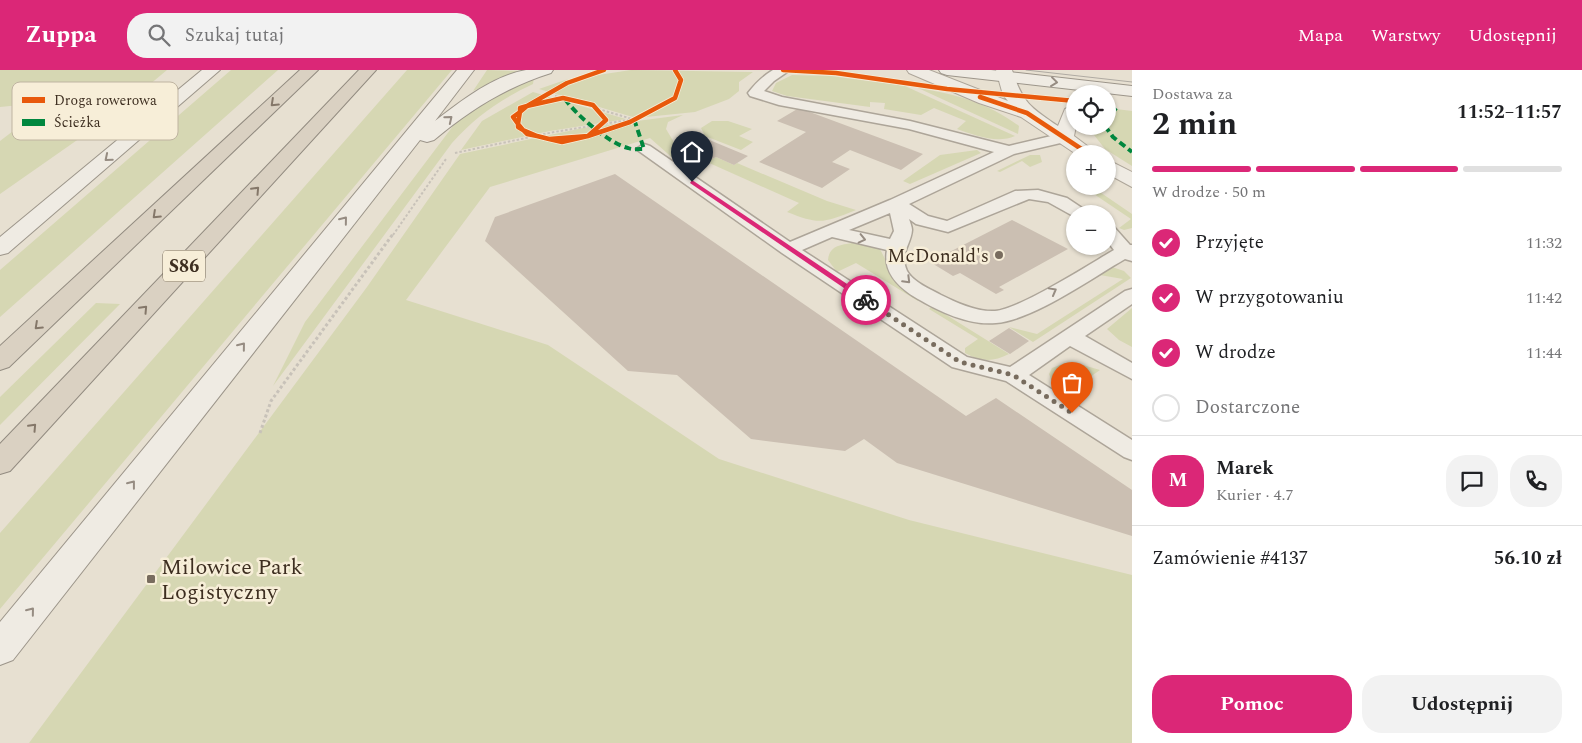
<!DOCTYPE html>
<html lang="pl">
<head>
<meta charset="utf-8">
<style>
	body { margin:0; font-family:Spectral,serif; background:#f2f2f2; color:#202124; height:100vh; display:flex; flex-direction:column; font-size:19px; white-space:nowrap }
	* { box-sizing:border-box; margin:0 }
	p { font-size:16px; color:#757577 }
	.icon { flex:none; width:28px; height:28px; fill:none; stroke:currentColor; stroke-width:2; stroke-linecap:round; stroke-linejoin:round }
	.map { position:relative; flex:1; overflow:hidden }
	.drawer { display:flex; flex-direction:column; background:#fff; width:450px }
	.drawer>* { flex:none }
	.buttons { position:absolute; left:1066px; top:15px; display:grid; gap:10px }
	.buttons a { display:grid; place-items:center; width:50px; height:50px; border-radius:50%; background:#fff; box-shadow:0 1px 4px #0004; font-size:25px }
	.pin { position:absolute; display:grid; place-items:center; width:42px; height:42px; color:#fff; margin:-51px -21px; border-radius:50% 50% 50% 0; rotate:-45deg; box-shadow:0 0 5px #0007 }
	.pin .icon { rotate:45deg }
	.courier { position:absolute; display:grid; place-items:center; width:50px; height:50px; margin:-25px; border:4px solid #db2777; border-radius:50%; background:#fff; color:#222; box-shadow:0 1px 6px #0007 }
	.head em { font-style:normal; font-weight:700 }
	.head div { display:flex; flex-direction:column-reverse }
	.head { display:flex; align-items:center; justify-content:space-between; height:85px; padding:0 20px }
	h1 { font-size:32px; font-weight:700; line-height:38px }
	.bar { display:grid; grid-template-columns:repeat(4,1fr); gap:8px 5px; align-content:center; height:60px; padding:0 20px }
	.bar i { height:6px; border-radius:4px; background:#e0e0e0 }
	.bar .on { background:#db2777 }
	.bar p { grid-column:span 4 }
	.line { display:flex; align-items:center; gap:12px; padding:0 20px; border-top:1px solid #e0e0e0 }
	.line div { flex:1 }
	.round { display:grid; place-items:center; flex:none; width:52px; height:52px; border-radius:20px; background:#f2f2f2 }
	ol { padding:0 20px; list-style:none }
	li { display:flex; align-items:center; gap:15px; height:55px }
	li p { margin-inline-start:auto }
	li .icon { padding:5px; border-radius:50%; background:#db2777; color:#fff; stroke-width:4 }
	li:last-child { color:#757577 }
	li i { width:28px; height:28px; border:2px solid #e0e0e0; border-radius:50% }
	.action { display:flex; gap:10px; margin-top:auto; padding:10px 20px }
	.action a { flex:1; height:58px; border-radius:20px; background:#db2777; color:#fff; font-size:20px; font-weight:700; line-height:58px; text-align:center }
	.action a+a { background:#f2f2f2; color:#202124 }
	header { display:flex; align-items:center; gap:30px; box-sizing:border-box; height:70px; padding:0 25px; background:#db2777; color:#fff }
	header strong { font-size:24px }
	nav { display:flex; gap:28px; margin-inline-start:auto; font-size:18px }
	.search { width:350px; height:45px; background:#f2f2f2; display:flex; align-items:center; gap:12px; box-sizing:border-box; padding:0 18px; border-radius:20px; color:#757577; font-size:19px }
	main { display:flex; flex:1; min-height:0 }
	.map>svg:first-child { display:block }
	.green { fill:#d6d7b3 }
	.building { fill:#cbbfb2 }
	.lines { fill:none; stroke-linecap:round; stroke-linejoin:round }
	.lane-casing { stroke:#ada599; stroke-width:3 }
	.street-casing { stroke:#ada599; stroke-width:2 }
	.secondary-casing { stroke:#9c958a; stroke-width:2 }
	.highway-casing { stroke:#928b80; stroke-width:2 }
	.path-far1 { stroke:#c8c2b9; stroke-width:2; stroke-dasharray:2.5 2; stroke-linecap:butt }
	.path { stroke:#c8c2b9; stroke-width:3; stroke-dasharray:3 2.5; stroke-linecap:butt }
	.lane { fill:#efebe3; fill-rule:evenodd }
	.street { fill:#efebe3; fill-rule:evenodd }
	.secondary { fill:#efebe3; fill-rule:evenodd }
	.highway { fill:#dad1c2; fill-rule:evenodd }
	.tram { stroke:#afaaa2; stroke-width:1 }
	.quiet { stroke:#00873e; stroke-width:4; stroke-dasharray:7 4; stroke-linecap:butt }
	.cycleway-casing { stroke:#f7eed8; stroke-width:6 }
	.cycleway { stroke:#e8590c; stroke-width:4.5 }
	.oneway { stroke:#968c82 }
	.oneway2 { stroke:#847769 }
	.route { fill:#db2777 }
	.done { stroke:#786c5e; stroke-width:5; stroke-dasharray:0 9 }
	.poi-dot { fill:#786c5e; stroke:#f7eed8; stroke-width:2 }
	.labels { text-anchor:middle; stroke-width:5; stroke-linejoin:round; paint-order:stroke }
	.shield { fill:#f7eed8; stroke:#756857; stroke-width:1 }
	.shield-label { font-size:18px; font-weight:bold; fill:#3d2e20 }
	.poi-label { font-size:19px; fill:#3d2e20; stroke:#f7eed8; text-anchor:end }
	.near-poi-label { font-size:22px; fill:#3d2e20; stroke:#f7eed8; text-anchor:start }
	.key { fill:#f7eed8; stroke:#bfb4a1; stroke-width:1 }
	.key-label { font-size:14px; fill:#3d2e20 }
</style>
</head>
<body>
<header>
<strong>Zuppa</strong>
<div class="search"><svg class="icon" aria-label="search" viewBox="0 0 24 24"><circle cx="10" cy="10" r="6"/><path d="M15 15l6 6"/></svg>Szukaj tutaj</div>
<nav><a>Mapa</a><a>Warstwy</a><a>Udostępnij</a></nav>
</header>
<main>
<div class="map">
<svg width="1132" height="673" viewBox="0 0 1132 673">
	<rect width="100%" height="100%" fill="#e7e0d1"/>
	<path class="green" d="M0,0h167l-54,45 -113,79v-53l51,-39 -51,5z
		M231,0h47l-278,247v-47z
		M407,0h45l-452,539v-76z
		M487,0l33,1 -47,20z
		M631,0l122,2 -14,10v9l-10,8 -34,13 -59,6 -97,-29 26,-9z
		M792,5l39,1 74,10 110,50c-18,8 -41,-1 -58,-7l9,-8 -32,-13 -13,7 -37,-6 1,-6 -15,-1v5l-83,-11 -15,-5 4,-8z
		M534,7l-1,7c-32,15 -57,32 -81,59l-179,243 32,-64 148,-196c24,-22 51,-35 81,-49z
		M918,18c38,6 70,15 101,38l-1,8z
		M533,22l93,27 -76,12 -89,19 21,-29z
		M1108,38l24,3v55l-27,-17 -18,-23h21z
		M683,45l-15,7 -2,7 12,20 11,5 -13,7 -26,-23 -160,49 -84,113 142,45 171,114 190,61 223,55v168h-1103l338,-456 93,-133 123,-26z
		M712,51h16l24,8 -13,7 14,6 -12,8 -36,-14 -4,-8z
		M977,80l4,3 -71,31 -7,-3 37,-26z
		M1030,85h10l2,7 -12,5 -8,-6 -22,11 -3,-1z
		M716,87l18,8 3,-2 90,38 29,9c-33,13 -36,15 -69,2l12,-9 -92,-41z
		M1082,116h9l41,28v14l-8,2 -5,-2 12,-9z
		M852,173l28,6 13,26 28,24 -3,2 -62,-38 -19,9 -9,-12c1,-14 12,-15 24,-17z
		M1109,196l15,5 7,7 -98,64 -24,-15 28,7 86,-55 -29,-5z
		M96,233l24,1 -120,121v-28z
		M932,236l77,48c-16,8 -28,8 -44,-1v-5l13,-9 -49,-30z
		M1132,238v39l-13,-7 -12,-11z
		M1065,293h11l24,7 -36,25 -10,-8 -5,-13 3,-6z"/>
	<path class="building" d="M799,38l124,46 -22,16 -51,-20 -18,12 18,7 -28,19 -63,-26 47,-30 -29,-11z
		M707,69l41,17 -14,9 -18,-8 -8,4 -22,-9z
		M615,104l351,242 30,-18 136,92v46l-235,-73 -33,-24 -19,12 -94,-12 -74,-64 -49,-4 -143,-130 10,-24z
		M1012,150l56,29 -69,38 5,3 -8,4 -36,-21 -7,3 -23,-14z
		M1009,258l20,13 -19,13 -21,-13z"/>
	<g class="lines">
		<g class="lane-casing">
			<path id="lane" d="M773,0h17l-16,11 -10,10 18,6 128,24 99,25 55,-13 5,2 3,3 -3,3 -55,13 -105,50 19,12 19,5 68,-30 23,-1 29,8 24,16h-16v3l-27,-15 -19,-3 -81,33 -32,-8 -7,-5c1,3 3,8 3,11 -1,15 -13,23 -5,41 6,11 23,18 34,24 16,8 36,17 54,16 25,-2 95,-47 119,-61l-6,-8v-16l6,1 16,18h2v16l-7,-2c-33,19 -92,61 -129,64 -28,3 -60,-13 -83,-27 -17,-11 -30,-25 -26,-46l-55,-13 -30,13 165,107 43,10 115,-76 7,-2v15l-47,32 47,27v16l-62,-33 -41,29 103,65v20l-8,-3 -118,-76 -54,-14 -170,-114 -146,-104 8,-5 6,2 140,96 100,-42 104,-48 -85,-23 -130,-24 -29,-9 -2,-3c7,-9 15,-17 25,-23zM890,143l4,18 -4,8 -41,-9z"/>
		</g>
		<g class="street-casing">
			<path id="street" d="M907,0h22l79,31 -5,-6 -7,-25h16c11,33 18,37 46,56l7,-17 10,-5 1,22 -2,10 24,18h-22l-55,-37 -42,-14 -70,-30z
				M1108,90l24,12v15l-24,-13z"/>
		</g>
		<g class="secondary-casing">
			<path id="secondary" d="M202,0h18l-212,183 -8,2v-18z
				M457,0h17l-39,51c26,-20 58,-45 91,-51 9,0 19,0 27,0l-2,3c-45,14 -81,37 -117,67l-7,2 -7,-2 -407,520 -13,5v-43z
				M939,0h52l141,16v10l-185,-21 -6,-2z"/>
		</g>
		<g class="highway-casing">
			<path id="highway" d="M300,0h18l-309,297 -9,3v-24z
				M359,0h17l-366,401 -10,3v-30z"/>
		</g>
		<path class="path-far1" d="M555,26l77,23
			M455,83l99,-21 80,-13
			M393,165l53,-76"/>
		<path class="path" d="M260,363l11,-32 122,-167"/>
		<use href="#lane" class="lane"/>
		<use href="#street" class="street"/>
		<use href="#secondary" class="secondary"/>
		<use href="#highway" class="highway"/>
		<path class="tram" d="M1026,0l106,12"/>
		<path class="quiet" d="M565,29c10,15 45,45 63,49 5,2 11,1 16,1l-10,-30
			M1108,49l8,-11
			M1105,56l8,11 19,15"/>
		<g class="cycleway-casing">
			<path id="cycleway" d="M783,0l53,3 111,16 128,12
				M980,27l47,16 62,41
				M527,36l40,-23 37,-13
				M527,36l36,-8 30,7 13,15 -18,16
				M520,42v-4l7,-2
				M520,42l7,-6
				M518,54l5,6
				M518,54v3l5,3
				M518,54l-5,-7 7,-5
				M518,54l2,-12
				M523,60l14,6
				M523,60l4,4 10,2
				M537,66l12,3
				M537,66l12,3
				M588,66l42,-14 45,-24 6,-18 -6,-10
				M549,69l39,-3
				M549,69l13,3 26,-6"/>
		</g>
		<use href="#cycleway" class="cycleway"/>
	</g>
	<defs><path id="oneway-chevron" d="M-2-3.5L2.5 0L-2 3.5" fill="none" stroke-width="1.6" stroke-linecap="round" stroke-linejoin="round" transform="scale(1.25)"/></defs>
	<g class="oneway">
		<use href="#oneway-chevron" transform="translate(1054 12) rotate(7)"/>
		<use href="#oneway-chevron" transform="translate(449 49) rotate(-39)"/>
		<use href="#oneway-chevron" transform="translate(108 88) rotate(140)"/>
		<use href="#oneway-chevron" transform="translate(344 150) rotate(-51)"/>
		<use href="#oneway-chevron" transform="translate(862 169) rotate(13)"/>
		<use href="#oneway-chevron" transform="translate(907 210) rotate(45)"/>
		<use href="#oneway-chevron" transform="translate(1053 221) rotate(-29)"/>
		<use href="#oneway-chevron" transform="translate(242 276) rotate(-51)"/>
		<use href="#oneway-chevron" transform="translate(132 414) rotate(-52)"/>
		<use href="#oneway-chevron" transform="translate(31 541) rotate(-51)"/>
	</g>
	<g class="oneway2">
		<use href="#oneway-chevron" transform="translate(274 33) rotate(137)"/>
		<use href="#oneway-chevron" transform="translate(256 120) rotate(-47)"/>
		<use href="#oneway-chevron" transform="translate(156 145) rotate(137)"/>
		<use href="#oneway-chevron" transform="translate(144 239) rotate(-47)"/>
		<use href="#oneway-chevron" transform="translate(38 256) rotate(137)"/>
		<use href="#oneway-chevron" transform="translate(33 357) rotate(-47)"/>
	</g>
	<path class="route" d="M692,110l176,118v3h-5l-173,-118z"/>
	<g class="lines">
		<path class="done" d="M866,230l94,62 53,13 59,38"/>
	</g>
	<g class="poi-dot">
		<circle cx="999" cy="185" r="5"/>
		<rect x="146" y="504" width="10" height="10" rx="2.5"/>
	</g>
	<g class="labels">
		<rect class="shield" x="163" y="180.5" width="42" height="31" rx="4"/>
		<g class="shield-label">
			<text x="184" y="202">S86</text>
		</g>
		<g class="poi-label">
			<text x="989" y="192">McDonald's</text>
		</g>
		<g class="near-poi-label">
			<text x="161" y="504">Milowice Park<tspan x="161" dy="25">Logistyczny</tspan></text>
		</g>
	</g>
	<rect x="12" y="12" width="166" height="58" rx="8" class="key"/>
	<rect x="22" y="27" width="23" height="6" fill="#e8590c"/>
	<rect x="22" y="49" width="23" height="7" fill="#00873e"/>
	<g class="key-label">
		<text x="54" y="35">Droga rowerowa</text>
		<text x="54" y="57">Ścieżka</text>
	</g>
</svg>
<div class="buttons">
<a><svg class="icon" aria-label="locate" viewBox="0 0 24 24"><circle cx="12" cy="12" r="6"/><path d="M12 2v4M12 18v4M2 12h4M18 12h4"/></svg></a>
<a>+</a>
<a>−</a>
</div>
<div class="pin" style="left:1072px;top:343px;background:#ea580c"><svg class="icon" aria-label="bag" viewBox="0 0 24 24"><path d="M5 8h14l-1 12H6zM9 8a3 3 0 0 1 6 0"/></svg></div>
<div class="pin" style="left:692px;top:112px;background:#1f2937"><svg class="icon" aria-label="home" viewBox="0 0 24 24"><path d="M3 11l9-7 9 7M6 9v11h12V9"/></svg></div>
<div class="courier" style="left:866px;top:230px"><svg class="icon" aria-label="bike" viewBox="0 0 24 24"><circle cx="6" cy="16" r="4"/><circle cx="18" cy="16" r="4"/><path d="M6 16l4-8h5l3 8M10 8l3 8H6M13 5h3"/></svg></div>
</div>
<section class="drawer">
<div class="head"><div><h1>2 min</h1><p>Dostawa za</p></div><em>11:52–11:57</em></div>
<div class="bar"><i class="on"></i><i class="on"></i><i class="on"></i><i></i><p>W drodze · 50 m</p></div>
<ol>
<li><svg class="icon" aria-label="check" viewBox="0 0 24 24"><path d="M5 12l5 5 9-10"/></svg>Przyjęte<p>11:32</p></li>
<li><svg class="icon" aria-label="check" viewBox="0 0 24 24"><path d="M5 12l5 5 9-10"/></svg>W przygotowaniu<p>11:42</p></li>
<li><svg class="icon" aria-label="check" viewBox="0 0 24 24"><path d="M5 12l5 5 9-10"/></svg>W drodze<p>11:44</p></li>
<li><i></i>Dostarczone</li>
</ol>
<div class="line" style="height:90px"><b class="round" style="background:#db2777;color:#fff">M</b><div><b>Marek</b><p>Kurier · 4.7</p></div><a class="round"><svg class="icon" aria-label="chat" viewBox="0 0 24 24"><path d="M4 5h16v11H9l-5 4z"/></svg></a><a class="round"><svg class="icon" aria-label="phone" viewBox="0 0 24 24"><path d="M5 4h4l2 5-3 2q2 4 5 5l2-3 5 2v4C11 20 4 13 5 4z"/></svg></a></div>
<div class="line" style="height:65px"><div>Zamówienie #4137</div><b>56.10 zł</b></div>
<div class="action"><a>Pomoc</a><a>Udostępnij</a></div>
</section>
</main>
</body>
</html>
